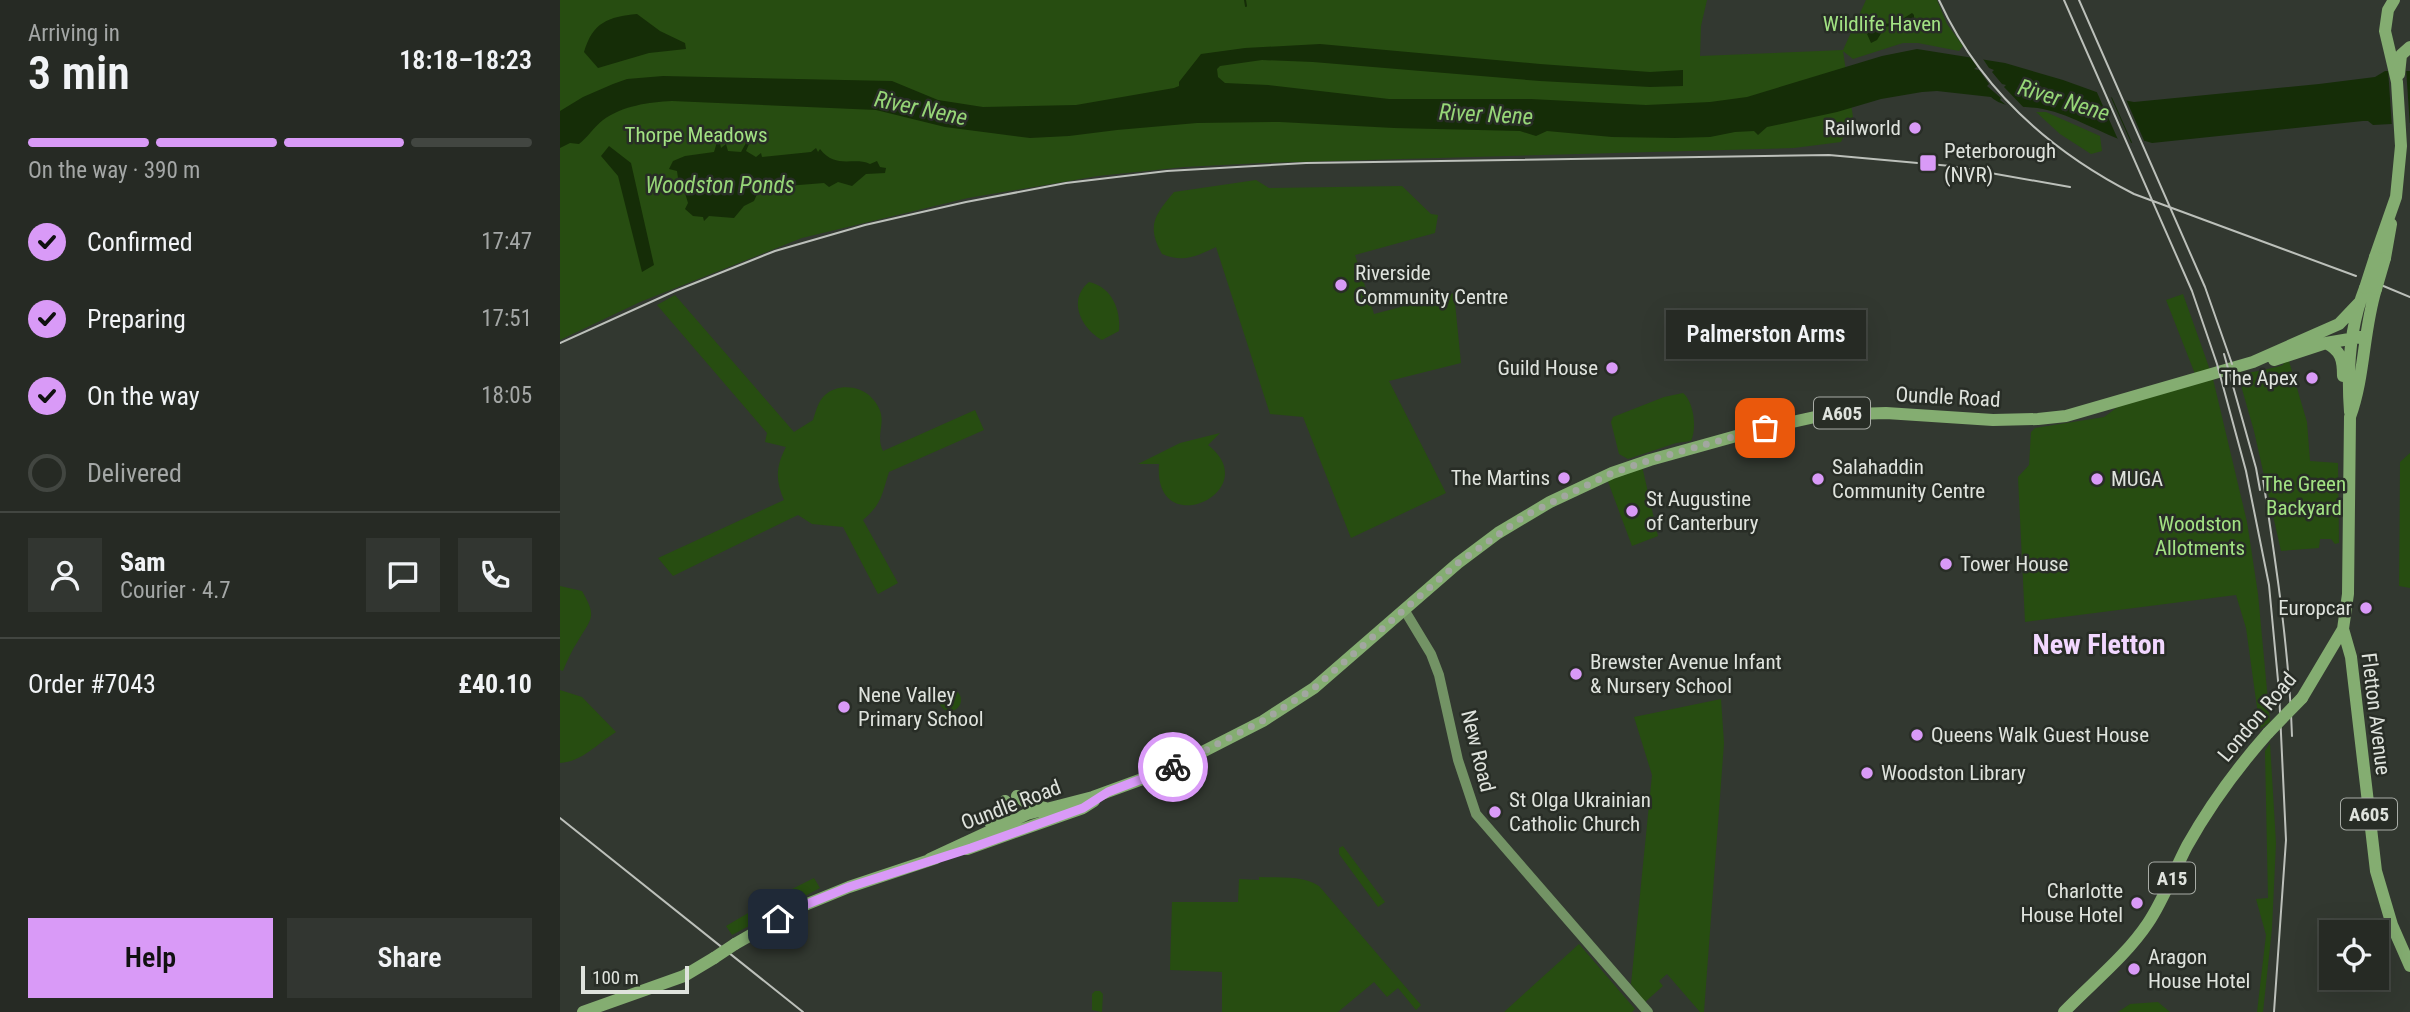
<!DOCTYPE html>
<html lang="en">
<head>
<meta charset="utf-8">
<style>
	body { margin:0; font-family:"Roboto Condensed",sans-serif; background:#323631; color:#f1f3f6; height:100vh; display:flex; flex-direction:column; font-size:26px; white-space:nowrap }
	* { box-sizing:border-box; margin:0 }
	p { font-size:23px; color:#a4a7a6 }
	.icon { flex:none; width:38px; height:38px; fill:none; stroke:currentColor; stroke-width:2; stroke-linecap:round; stroke-linejoin:round }
	.map { position:relative; flex:1; overflow:hidden }
	.panel { display:flex; flex-direction:column; background:#262a24; width:560px }
	.panel>* { flex:none }
	.tools { position:absolute; left:1759px; top:920px; display:grid; gap:14px }
	.tools a { display:grid; place-items:center; width:70px; height:70px; border-radius:0px; background:#262a24; box-shadow:0 7px 28px #0002,0 0 0 2px #424641; font-size:35px }
	.scale { position:absolute; left:21px; bottom:18px; width:108px; box-sizing:border-box; padding-left:7px; border:4px solid #dfe3dd; border-top:0; font-size:19px; line-height:24px; white-space:nowrap; color:#dfe3dd; -webkit-text-stroke:5px #282d26; paint-order:stroke }
	.pin { position:absolute; display:grid; place-items:center; width:60px; height:60px; color:#fff; margin:-30px; border-radius:14px; box-shadow:0 4px 10px #0006 }
	.courier { position:absolute; display:grid; place-items:center; width:70px; height:70px; margin:-35px; border:5px solid #d99af7; border-radius:50%; background:#fff; color:#222; box-shadow:0 2px 9px #0007 }
	.bubble { position:absolute; height:49px; border-radius:0px; background:#262a24; box-shadow:0 7px 28px #0002,0 0 0 2px #424641; font-size:23px; font-weight:600; line-height:49px; text-align:center }
	.overview em { font-style:normal; font-weight:600 }
	.overview div { display:flex; flex-direction:column-reverse }
	.overview { display:flex; align-items:center; justify-content:space-between; height:119px; padding:0 28px }
	h1 { font-size:46px; font-weight:600; line-height:52px }
	.bar { display:grid; grid-template-columns:repeat(4,1fr); gap:10px 7px; align-content:center; height:84px; padding:0 28px }
	.bar i { height:9px; border-radius:5px; background:#424641 }
	.bar .current { background:#d99af7 }
	.bar p { grid-column:span 4 }
	.line { display:flex; align-items:center; gap:18px; padding:0 28px; border-top:2px solid #424641 }
	.line div { flex:1 }
	.round { display:grid; place-items:center; flex:none; width:74px; height:74px; border-radius:0px; background:#323631 }
	ol { padding:0 28px; list-style:none }
	li { display:flex; align-items:center; gap:21px; height:77px }
	li p { margin-inline-start:auto }
	li .icon { padding:7px; border-radius:50%; background:#d99af7; color:#111; stroke-width:4 }
	li:last-child { color:#a4a7a6 }
	li i { width:38px; height:38px; border:4px solid #424641; border-radius:50% }
	.cta { display:flex; gap:14px; margin-top:auto; padding:14px 28px }
	.cta a { flex:1; height:80px; border-radius:0px; background:#d99af7; color:#111; font-size:28px; font-weight:600; line-height:80px; text-align:center }
	.cta a+a { background:#323631; color:#f1f3f6 }
	main { display:flex; flex:1; min-height:0 }
	.map>svg:first-child { display:block }
	.green { fill:#274d11 }
	.water { fill:#152d07 }
	.pier { fill:#323830 }
	.lines { fill:none; stroke-linecap:round; stroke-linejoin:round }
	.stream { stroke:#152d07; stroke-width:2 }
	.secondary { stroke:#739365; stroke-width:10 }
	.primary { stroke:#84ad71; stroke-width:12 }
	.rail { stroke:#bcc0ba; stroke-width:2 }
	.primary-bridge { stroke:#84ad71; stroke-width:12 }
	.done { stroke:#a2a7a0; stroke-width:7; stroke-dasharray:0 12.6 }
	.route { stroke:#d99af7; stroke-width:9 }
	.poi-dot { fill:#d99af7; stroke:#282d26; stroke-width:2.5 }
	.labels { text-anchor:middle; stroke-width:5; stroke-linejoin:round; paint-order:stroke }
	.shield { fill:#282d26; stroke:#a8aca6; stroke-width:2 }
	.shield-label { font-size:19px; font-weight:bold; fill:#dfe3dd }
	.park-label { font-size:21px; fill:#a2e283; stroke:#282d26 }
	.poi-label { font-size:21px; fill:#dfe3dd; stroke:#282d26; text-anchor:start }
	.street-label { font-size:21px; fill:#dfe3dd; stroke:#282d26 }
	.water-label { font-size:23px; font-style:italic; fill:#96d677; stroke:#282d26 }
	.district-label { font-size:28px; font-weight:bold; fill:#f2d7ff; stroke:#282d26 }
</style>
</head>
<body>
<main>
<section class="panel">
<div class="overview"><div><h1>3 min</h1><p>Arriving in</p></div><em>18:18–18:23</em></div>
<div class="bar"><i class="current"></i><i class="current"></i><i class="current"></i><i></i><p>On the way · 390 m</p></div>
<ol>
<li><svg class="icon" aria-label="check" viewBox="0 0 24 24"><path d="M5 12l5 5 9-10"/></svg>Confirmed<p>17:47</p></li>
<li><svg class="icon" aria-label="check" viewBox="0 0 24 24"><path d="M5 12l5 5 9-10"/></svg>Preparing<p>17:51</p></li>
<li><svg class="icon" aria-label="check" viewBox="0 0 24 24"><path d="M5 12l5 5 9-10"/></svg>On the way<p>18:05</p></li>
<li><i></i>Delivered</li>
</ol>
<div class="line" style="height:126px"><a class="round"><svg class="icon" aria-label="person" viewBox="0 0 24 24"><circle cx="12" cy="8" r="4"/><path d="M4 21q1-7 8-7t8 7"/></svg></a><div><b>Sam</b><p>Courier · 4.7</p></div><a class="round"><svg class="icon" aria-label="chat" viewBox="0 0 24 24"><path d="M4 5h16v11H9l-5 4z"/></svg></a><a class="round"><svg class="icon" aria-label="phone" viewBox="0 0 24 24"><path d="M5 4h4l2 5-3 2q2 4 5 5l2-3 5 2v4C11 20 4 13 5 4z"/></svg></a></div>
<div class="line" style="height:91px"><div>Order #7043</div><b>£40.10</b></div>
<div class="cta"><a>Help</a><a>Share</a></div>
</section>
<div class="map">
<svg width="1850" height="1012" viewBox="0 0 1850 1012">
	<rect width="100%" height="100%" fill="#323830"/>
	<path class="green" d="M0,0h1147l-6,26 -1,30 143,-6 23,-50h71l10,24 16,22 -4,5 -41,-8h-15l-50,16 -10,-8 10,66 -12,25 -47,6 -533,15 -77,4 -86,9 -130,22 -166,40 -162,64 -80,38z
		M1476,112h10l54,24 2,15 -11,3 -31,-20z
		M696,180l13,8 133,-2 29,28 7,1 -3,18 -80,22 19,59 80,-21 7,70 -72,18 57,112 -95,45 -48,-121 -33,-3 -54,-167c-19,9 -32,16 -54,7 -16,-29 -7,-39 12,-62z
		M529,282c23,5 32,28 30,49l-17,9c-21,-12 -35,-40 -13,-58z
		M1623,294l27,76 -15,4 -29,-74z
		M115,295l119,137 19,-12c3,-9 5,-19 12,-25 12,-11 33,-10 45,1 23,23 3,35 13,55l92,-41 9,20 -95,42c-7,22 -7,32 -26,48l35,63 -20,11 -35,-67 -31,-3 -14,-9 -125,61 -15,-18 126,-58c-9,-20 -8,-34 2,-53l-21,-5 2,-9 -110,-128z
		M1729,361l18,61 3,39 28,2 1,80 -4,1 -4,-5h-11l-1,9 -38,3 -27,-120 -16,-56c16,-4 30,-5 45,-10l1,-3z
		M1653,379l34,143 11,72 12,128 -10,7 -14,-101 -10,-33 -211,27 -7,-145 11,-12 2,-33 4,-4 69,-11 15,-11z
		M1123,393c11,9 14,35 8,48l-15,2 -48,16 -9,-5 -8,-32 2,-5 51,-20z
		M660,433l-12,12c59,46 -55,99 -49,19h-21l42,-21z
		M1850,453v135l-11,-2 1,-124z
		M1082,466l16,70 -26,10 -25,-67z
		M0,586l22,5c15,26 10,26 -4,50 -6,9 -11,20 -15,30l-3,-1z
		M379 700a11 11 0 1 1 22 0a11 11 0 1 1-22 0Z
		M0,690l22,7 34,35c-18,11 -34,30 -56,31z
		M1161,699l3,44 -20,269h-4l-33,-38 -8,7 4,5 -18,16 -14,-18 21,-209 -18,-58z
		M1710,743l6,100 -4,85 -9,84h-6l9,-77 -10,-36 12,-1 -3,-147z
		M783,846l42,56 -7,5 -39,-53v-6z
		M699,877c20,1 43,-2 60,9l102,119 -5,5 -18,-22 -11,9 -13,-15 -36,30h-116v-40l-52,-2 2,-68h66l1,-23 20,1z
		M254,878l6,10 -88,47 -6,-9 48,-28z
		M1019,944l56,65 -3,3h-128z
		M535,991h5l3,3 -1,18 -10,-2v-16z
		M1598,1002l12,10h-52l12,-8z"/>
	<path class="water" d="M1352,13l2,2v4h-8l-7,5 -14,3 -8,13 -6,3 -4,-9 14,-10 15,-1z
		M77,14l23,17 25,12 1,6 -37,4 -51,15 -14,-16c9,-30 24,-35 53,-38z
		M760,44l220,20 110,8 33,-2v16l-33,1 -110,-6 -227,-19 -51,-2 -42,6 -3,3 1,8 7,6 43,2 121,14h142l115,6 64,-3 37,-5 135,-41 35,-7 88,14 58,17 50,18 21,4 185,-18 56,-7 10,-6h25v52l-37,2 -5,-4h-5l-211,22 -7,-2 -15,2c-29,-9 -57,-28 -87,-34 -18,-4 -37,1 -52,-12l-54,-6 -15,1 -41,7 -44,13 -70,15 -9,8 -4,-4 -19,1 -25,5 -35,1 -63,-1 -65,-6 -11,5 -16,-5 -126,-3 -114,-6 -83,1 -80,7 -48,6 -39,2 -85,-11 -69,-17 -204,-9c-23,1 -50,5 -69,19 -9,7 -15,17 -24,24l-9,-1 -10,5v-37l23,-14 30,-13 14,-5 36,-3 229,5 46,19 45,7 93,-2 98,-17 5,-2v-4l22,-28 44,-6z
		M157,142l3,1 1,5 5,-4 2,7 13,1 5,-9 3,1 -3,7 10,6 5,-4 1,4 49,-5 5,-4 2,4 2,-3c16,21 34,7 50,15l7,-3 3,6 6,1 -1,5 -19,1 -14,12 -14,-4 -9,5 -5,-4 -50,4 -9,6 -7,-1 -4,9 -10,5 -10,12 -25,-2 -5,5 -1,-4 -10,-1 -8,-7 3,-6 -3,-10 -11,-3 5,-5 -2,-14 -8,-2 4,-8 12,-5 29,-4z
		M49,146l22,17 23,102 -12,7 -24,-96 -17,-20z"/>
	<path class="pier" d="M1408,54l13,2 8,12 5,2 -2,2 10,12 4,1 -2,2 23,24 -16,-2 -11,-9 1,-2 -14,-12 2,-2 -10,-14 -5,-1 3,-2z
		M1846,68l4,59 -18,1 -4,-59z
		M1535,88l14,5 24,54 -13,-3z
		M1550,93l15,4 21,48 -12,2z"/>
	<g class="lines">
		<path class="stream" d="M685,0l1,6"/>
		<path class="secondary" d="M845,611l26,43 8,21 19,85 18,54 172,198"/>
		<path class="primary" d="M1839,74l2,-19 9,-8
			M1815,257l21,-60 5,-51 -4,-64 -12,-51 3,-21 6,-10
			M1825,258l6,-34
			M1766,343c15,8 17,16 17,33
			M1714,360l52,-17 35,-6
			M1790,412c-3,-40 0,-86 15,-124
			M1783,629l8,28 25,214 16,54 18,41
			M1742,698l41,-69 5,-35 2,-177c15,-41 13,-86 26,-128
			M457,796l13,9 15,3
			M431,824l11,-6 3,-17
			M407,849l116,-41 11,-7
			M370,859l97,-45 66,-17 74,-27 96,-49 51,-33 144,-125 40,-30 52,-31 62,-29 38,-13 115,-32 59,-13 62,-2 107,7 45,-1 28,-3 187,-54 86,-38 20,-21
			M175,944l65,-37 49,-20 87,-29
			M23,1012l101,-36 30,-18
			M1504,1012c28,-29 62,-56 84,-89 16,-24 26,-52 39,-77 23,-41 50,-78 81,-113"/>
		<path class="rail" d="M1379,0c41,89 109,150 195,194l222,82
			M1504,0l128,291 25,73 29,107 23,114 10,106 7,149 -12,172
			M1519,0l126,287 27,77
			M1821,285l29,12
			M0,343l115,-52 100,-40 90,-26 101,-23 100,-19 101,-12 139,-8 523,-8 122,11 119,21
			M1664,354l32,114 4,22
			M1703,479c13,85 26,170 29,257
			M0,818l243,194"/>
		<path class="primary-bridge" d="M1805,288l10,-31
			M1816,289l9,-31
			M1708,733l34,-35
			M154,958l21,-14"/>
	</g>
	<g class="lines">
		<path class="done" d="M613,767l91,-47 50,-32 144,-125 68,-48 86,-42 38,-13 115,-32"/>
		<path class="route" d="M218,919l22,-12 49,-20 122,-39 112,-40 25,-16 65,-25"/>
	</g>
	<g class="poi-dot">
		<circle cx="1355" cy="128" r="7"/>
		<rect x="1359" y="154" width="18" height="18" rx="3.5"/>
		<circle cx="781" cy="285" r="7"/>
		<circle cx="1052" cy="368" r="7"/>
		<circle cx="1752" cy="378" r="7"/>
		<circle cx="1004" cy="478" r="7"/>
		<circle cx="1258" cy="479" r="7"/>
		<circle cx="1537" cy="479" r="7"/>
		<circle cx="1072" cy="511" r="7"/>
		<circle cx="1386" cy="564" r="7"/>
		<circle cx="1806" cy="608" r="7"/>
		<circle cx="1016" cy="674" r="7"/>
		<circle cx="284" cy="707" r="7"/>
		<circle cx="1357" cy="735" r="7"/>
		<circle cx="1307" cy="773" r="7"/>
		<circle cx="935" cy="812" r="7"/>
		<circle cx="1577" cy="903" r="7"/>
		<circle cx="1574" cy="969" r="7"/>
	</g>
	<g class="labels">
		<g class="shield">
			<rect x="1254" y="397.5" width="56" height="31" rx="5"/>
			<rect x="1781" y="798.5" width="56" height="31" rx="5"/>
			<rect x="1589" y="862.5" width="46" height="31" rx="5"/>
		</g>
		<g class="shield-label">
			<text x="1282" y="420">A605</text>
			<text x="1809" y="821">A605</text>
			<text x="1612" y="885">A15</text>
		</g>
		<g class="park-label">
			<text x="1322" y="31">Wildlife Haven</text>
			<text x="136" y="142">Thorpe Meadows</text>
			<text x="1744" y="491">The Green<tspan x="1744" dy="24">Backyard</tspan></text>
			<text x="1640" y="531">Woodston<tspan x="1640" dy="24">Allotments</tspan></text>
		</g>
		<g class="poi-label">
			<text x="1341" y="135" text-anchor="end">Railworld</text>
			<text x="1384" y="158">Peterborough<tspan x="1384" dy="24">(NVR)</tspan></text>
			<text x="795" y="280">Riverside<tspan x="795" dy="24">Community Centre</tspan></text>
			<text x="1038" y="375" text-anchor="end">Guild House</text>
			<text x="1738" y="385" text-anchor="end">The Apex</text>
			<text x="1272" y="474">Salahaddin<tspan x="1272" dy="24">Community Centre</tspan></text>
			<text x="990" y="485" text-anchor="end">The Martins</text>
			<text x="1551" y="486">MUGA</text>
			<text x="1086" y="506">St Augustine<tspan x="1086" dy="24">of Canterbury</tspan></text>
			<text x="1400" y="571">Tower House</text>
			<text x="1792" y="615" text-anchor="end">Europcar</text>
			<text x="1030" y="669">Brewster Avenue Infant<tspan x="1030" dy="24">&amp; Nursery School</tspan></text>
			<text x="298" y="702">Nene Valley<tspan x="298" dy="24">Primary School</tspan></text>
			<text x="1371" y="742">Queens Walk Guest House</text>
			<text x="1321" y="780">Woodston Library</text>
			<text x="949" y="807">St Olga Ukrainian<tspan x="949" dy="24">Catholic Church</tspan></text>
			<text x="1563" y="898" text-anchor="end">Charlotte<tspan x="1563" dy="24">House Hotel</tspan></text>
			<text x="1588" y="964">Aragon<tspan x="1588" dy="24">House Hotel</tspan></text>
		</g>
		<g class="street-label">
			<text transform="translate(1388 397) rotate(3)" y="7">Oundle Road</text>
			<text transform="translate(1816 714) rotate(83)" y="7">Fletton Avenue</text>
			<text transform="translate(1697 717) rotate(-50)" y="7">London Road</text>
			<text transform="translate(918 751) rotate(76)" y="7">New Road</text>
			<text transform="translate(451 805) rotate(-21)" y="7">Oundle Road</text>
		</g>
		<g class="water-label">
			<text transform="translate(1504 100) rotate(17)" y="8">River Nene</text>
			<text transform="translate(361 108) rotate(12)" y="8">River Nene</text>
			<text transform="translate(926 114) rotate(3)" y="8">River Nene</text>
			<text x="160" y="193">Woodston Ponds</text>
		</g>
		<g class="district-label">
			<text x="1539" y="654">New Fletton</text>
		</g>
	</g>
</svg>
<div class="tools">
<a><svg class="icon" aria-label="locate" viewBox="0 0 24 24"><circle cx="12" cy="12" r="6"/><path d="M12 2v4M12 18v4M2 12h4M18 12h4"/></svg></a>
</div>
<div class="scale">100 m</div>
<div class="pin" style="left:1205px;top:428px;background:#ea580c"><svg class="icon" aria-label="bag" viewBox="0 0 24 24"><path d="M5 8h14l-1 12H6zM9 8a3 3 0 0 1 6 0"/></svg></div>
<div class="pin" style="left:218px;top:919px;background:#1f2937"><svg class="icon" aria-label="home" viewBox="0 0 24 24"><path d="M3 11l9-7 9 7M6 9v11h12V9"/></svg></div>
<div class="courier" style="left:613px;top:767px"><svg class="icon" aria-label="bike" viewBox="0 0 24 24"><circle cx="6" cy="16" r="4"/><circle cx="18" cy="16" r="4"/><path d="M6 16l4-8h5l3 8M10 8l3 8H6M13 5h3"/></svg></div>
<div class="bubble" style="left:1106px;top:310px;width:200px">Palmerston Arms</div>
</div>
</main>
</body>
</html>
